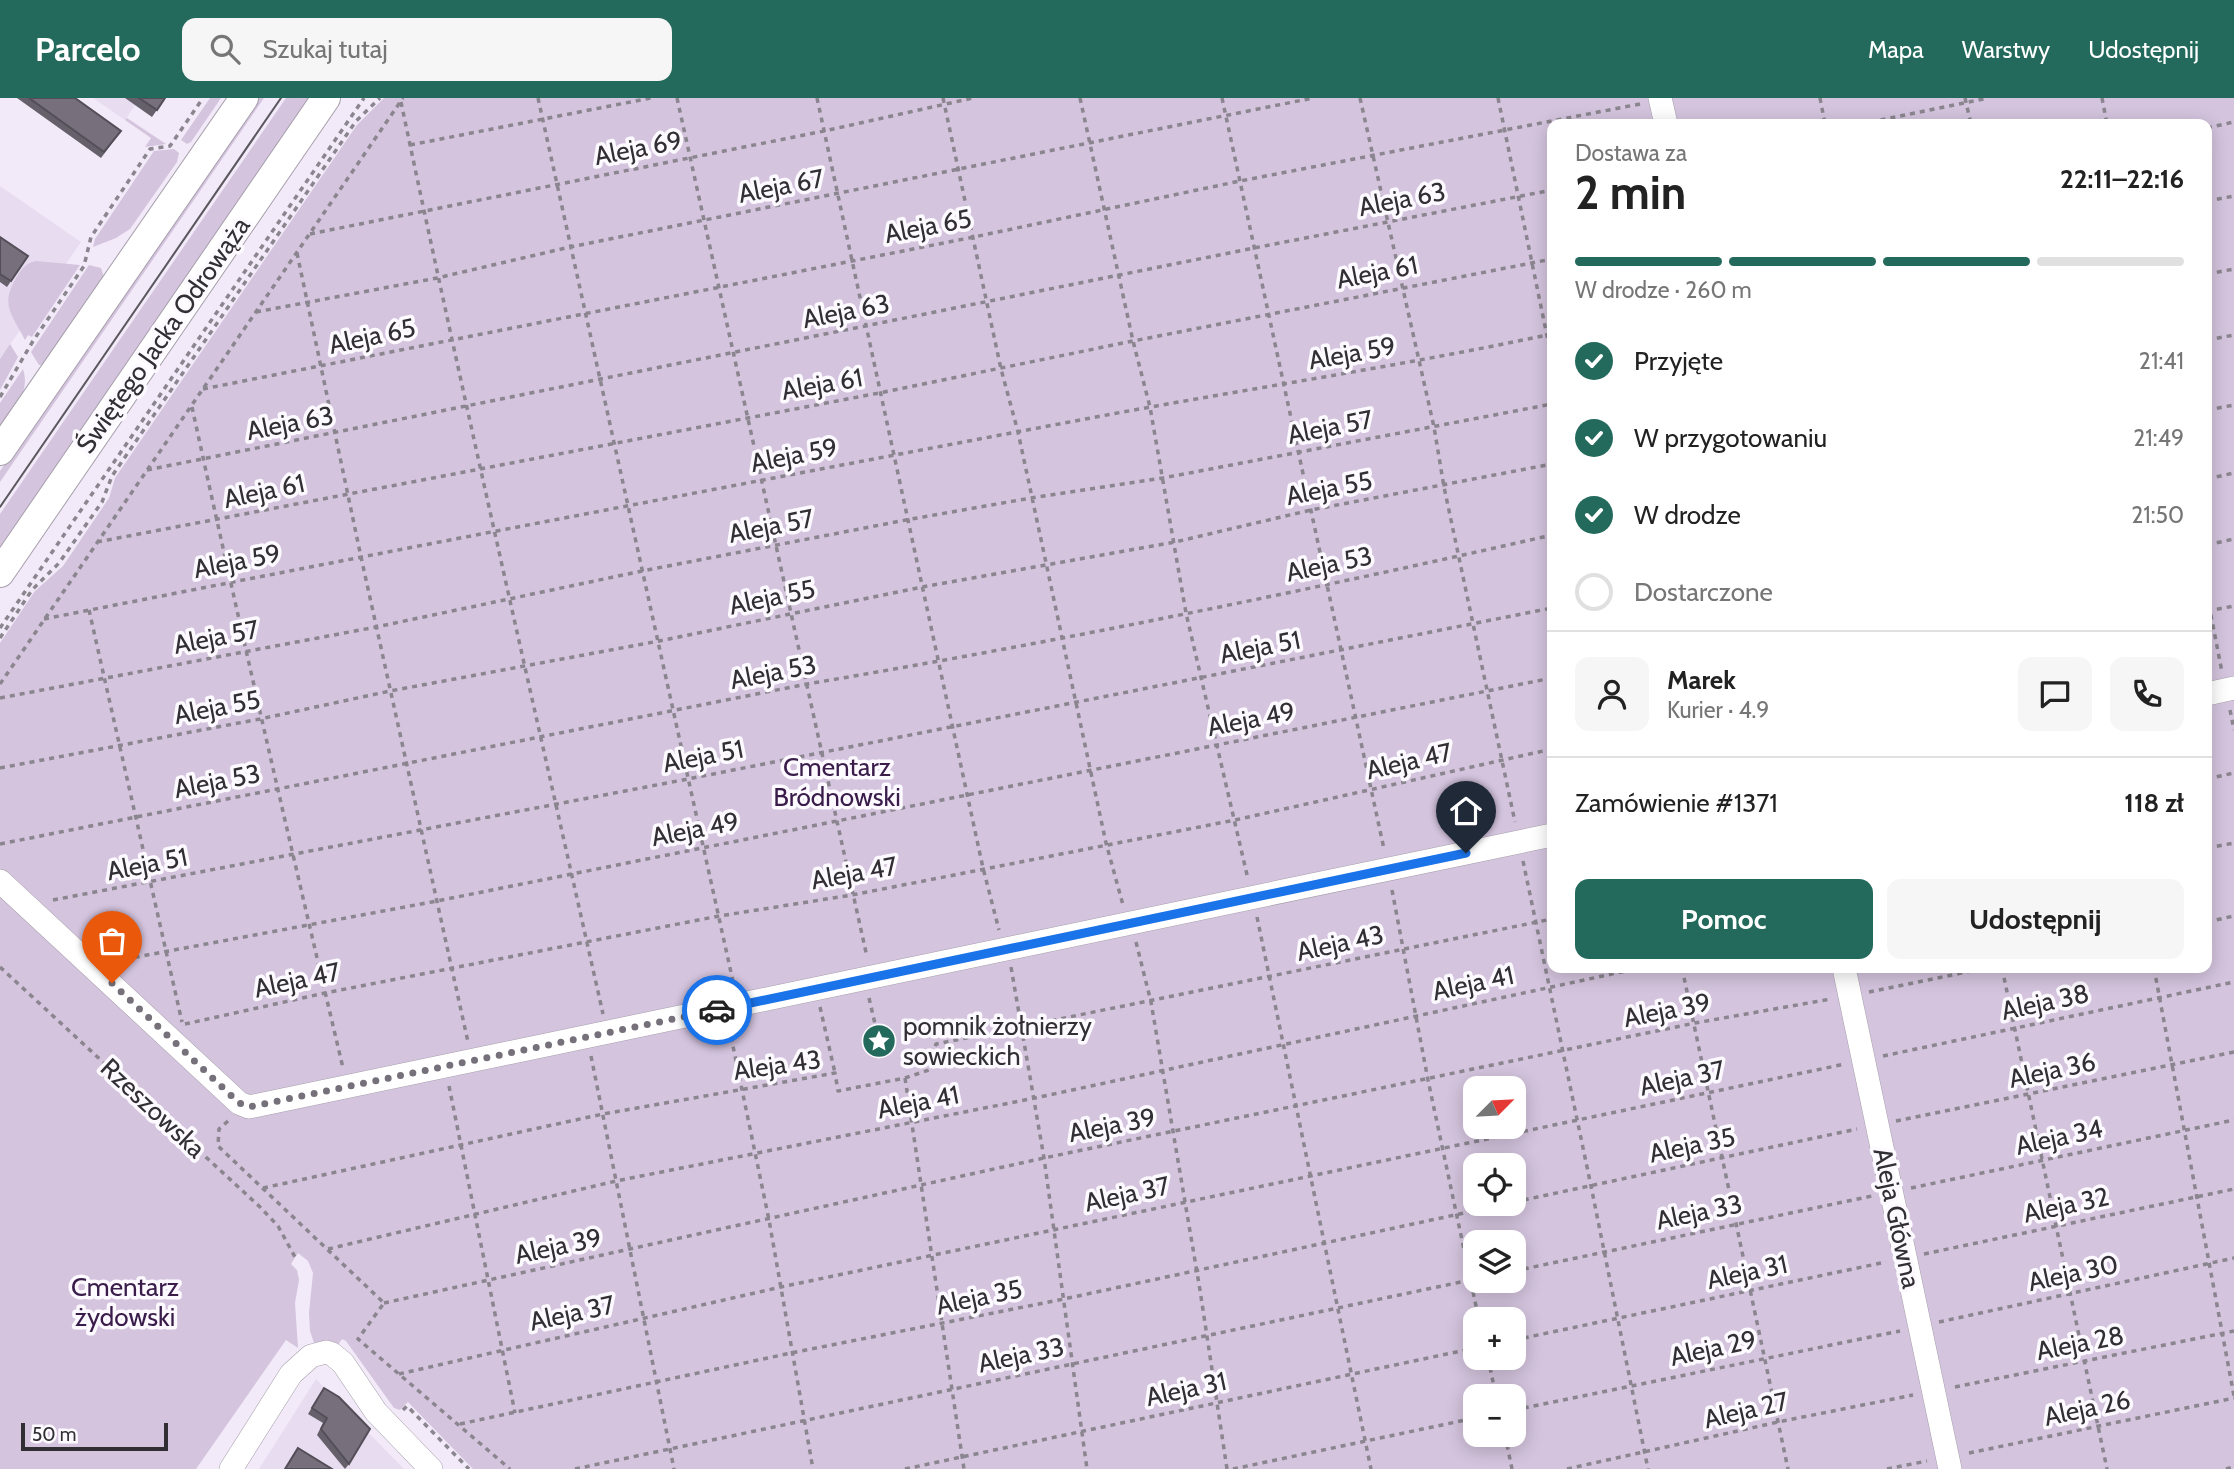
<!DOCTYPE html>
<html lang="pl">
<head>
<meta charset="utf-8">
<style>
	body { margin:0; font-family:Cabin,sans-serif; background:#f6f6f6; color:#222; height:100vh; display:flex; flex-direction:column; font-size:26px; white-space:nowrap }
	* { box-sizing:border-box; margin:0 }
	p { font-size:23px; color:#767676 }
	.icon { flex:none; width:38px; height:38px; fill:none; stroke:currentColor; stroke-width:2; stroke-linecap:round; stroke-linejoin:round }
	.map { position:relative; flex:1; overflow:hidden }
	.drawer { position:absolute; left:1547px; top:21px; width:665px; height:854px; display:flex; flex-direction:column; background:#fff; border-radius:14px; box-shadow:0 4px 18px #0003 }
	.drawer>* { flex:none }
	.needle { width:46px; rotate:66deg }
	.buttons { position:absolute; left:1463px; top:978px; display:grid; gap:14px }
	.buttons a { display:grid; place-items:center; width:63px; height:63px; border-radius:14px; background:#fff; box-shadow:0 4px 18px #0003; font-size:35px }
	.scale { position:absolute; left:21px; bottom:18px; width:147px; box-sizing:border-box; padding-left:7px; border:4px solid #322f34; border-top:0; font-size:19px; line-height:24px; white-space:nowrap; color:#322f34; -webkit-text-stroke:5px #fcf9ff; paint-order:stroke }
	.pin { position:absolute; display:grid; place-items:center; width:60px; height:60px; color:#fff; margin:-72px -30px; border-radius:50% 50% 50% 0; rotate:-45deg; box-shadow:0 0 7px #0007 }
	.pin .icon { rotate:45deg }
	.courier { position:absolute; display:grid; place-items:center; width:70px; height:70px; margin:-35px; border:5px solid #1a73e8; border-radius:50%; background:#fff; color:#222; box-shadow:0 2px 9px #0007 }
	.headline em { font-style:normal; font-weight:700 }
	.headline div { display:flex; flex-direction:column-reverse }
	.headline { display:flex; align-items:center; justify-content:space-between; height:119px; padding:0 28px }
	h1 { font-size:46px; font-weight:700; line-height:52px }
	.bar { display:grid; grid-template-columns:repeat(4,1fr); gap:10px 7px; align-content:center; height:84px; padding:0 28px }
	.bar i { height:9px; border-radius:5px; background:#e0e0e0 }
	.bar .on { background:#246a5c }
	.bar p { grid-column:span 4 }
	.line { display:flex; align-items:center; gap:18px; padding:0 28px; border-top:2px solid #e0e0e0 }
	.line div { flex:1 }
	.round { display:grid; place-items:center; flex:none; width:74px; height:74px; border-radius:14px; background:#f6f6f6 }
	ol { padding:0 28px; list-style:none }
	li { display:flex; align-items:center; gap:21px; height:77px }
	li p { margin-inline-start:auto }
	li .icon { padding:7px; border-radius:50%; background:#246a5c; color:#fff; stroke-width:4 }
	li:last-child { color:#767676 }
	li i { width:38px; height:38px; border:4px solid #e0e0e0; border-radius:50% }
	.action { display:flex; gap:14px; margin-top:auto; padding:14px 28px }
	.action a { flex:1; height:80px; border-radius:14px; background:#246a5c; color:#fff; font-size:28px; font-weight:700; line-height:80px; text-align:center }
	.action a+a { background:#f6f6f6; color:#222 }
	header { display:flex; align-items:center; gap:42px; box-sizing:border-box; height:98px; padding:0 35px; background:#246a5c; color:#fff }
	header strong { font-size:33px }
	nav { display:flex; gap:38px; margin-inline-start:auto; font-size:24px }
	.search { width:490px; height:63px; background:#f6f6f6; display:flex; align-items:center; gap:18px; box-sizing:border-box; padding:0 24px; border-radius:14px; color:#767676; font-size:26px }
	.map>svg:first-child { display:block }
	.built { fill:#e8dcf1 }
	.green { fill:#d4c4de; fill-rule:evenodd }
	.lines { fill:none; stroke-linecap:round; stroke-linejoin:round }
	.minor-casing { stroke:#a79fac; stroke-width:24 }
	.major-casing { stroke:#a79fac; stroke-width:30 }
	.path { stroke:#8a858e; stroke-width:3.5; stroke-dasharray:5 5; stroke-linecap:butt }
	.minor { stroke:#fff; stroke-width:23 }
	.major { stroke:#fff; stroke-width:28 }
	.tram { stroke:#5b575e; stroke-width:2 }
	.wall { fill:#66606b }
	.building { fill:#77707c; stroke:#534e57; stroke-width:2 }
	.done { stroke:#757079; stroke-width:7; stroke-dasharray:0 12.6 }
	.route { stroke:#1a73e8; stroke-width:9 }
	.labels { text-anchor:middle; stroke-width:7; stroke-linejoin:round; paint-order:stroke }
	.street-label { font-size:26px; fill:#322f34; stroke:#fcf9ff }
	.park-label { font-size:26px; fill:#391c4a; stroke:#fcf9ff }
	.poi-label { font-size:26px; fill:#322f34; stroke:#fcf9ff; text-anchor:start }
</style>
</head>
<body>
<header>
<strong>Parcelo</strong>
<div class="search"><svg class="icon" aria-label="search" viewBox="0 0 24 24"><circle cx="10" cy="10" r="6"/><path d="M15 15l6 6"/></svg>Szukaj tutaj</div>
<nav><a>Mapa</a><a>Warstwy</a><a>Udostępnij</a></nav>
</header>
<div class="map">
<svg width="2234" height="1371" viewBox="0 0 2234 1371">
	<rect width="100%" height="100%" fill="#f2eaf8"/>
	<path class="built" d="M93,0h72l-13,19 -17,-12 -10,15z
		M0,88l81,56 -81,117z
		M316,1281l88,90h-145z"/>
	<path class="green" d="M210,0h11l-30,44 -4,2 -6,-4z
		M256,0h8l-264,384v-11z
		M286,0h26l-312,453v-37z
		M384,0h1850v1371h-1761l-65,-67 -8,8 -6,-2 -48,-67 -4,-2 -4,6 -8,-3 -16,1 -4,-12 -1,-18 4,-40 -5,-12 -10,-8 -7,11 6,6 2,10 -4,23 3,45 -12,-8 -90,129h-196v-826l35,-52 28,-25 46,-68 6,-20 242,-353zM1552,26h655v844h-655zM1475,990h39v39h-39zM1475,1068h39v38h-39zM1475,1144h39v39h-39zM1475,1222h39v38h-39zM1475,1298h39v39h-39z
		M127,20l39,26 -21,3 6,-9 -26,-18z
		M174,51l5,4 -2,9 -47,67 -14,9 -23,9 2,-8 59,-88z
		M36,163l44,4 -48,72 -4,-2 -3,5c-13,-26 -25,-34 -9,-62 6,-9 9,-15 20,-17z
		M89,167l12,3 3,9 -61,88h-4l-8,-13z
		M10,246l8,13 -18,33v-31z
		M23,271c8,24 -11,43 -23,62v-28z"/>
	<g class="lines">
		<g class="minor-casing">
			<path id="minor" d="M1660,0l6,26
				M2207,596l27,-6
				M0,783l239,222 10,4 1303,-272
				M1844,870l106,501
				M231,1371l60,-95 20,-18 15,-4 6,2 11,9 33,49 55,57"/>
		</g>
		<g class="major-casing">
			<path id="major" d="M0,353l244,-353
				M0,475l326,-475"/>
		</g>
		<path class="path" d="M538,0l196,888
			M677,0l190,859
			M817,0l166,770 16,62
			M943,0l58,271 17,63 88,411 17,62
			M1080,0l53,243 17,66 36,206 62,266
			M1222,0l162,751
			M1360,0l74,329 10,60 71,335
			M1498,0l54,262
			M1820,0l5,26
			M1965,0l6,26
			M2102,0l5,26
			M401,4c64,305 134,608 202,912
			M1861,26l127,-26
			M2207,30l27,-6
			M410,47l241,-47
			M2207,103l27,-5
			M310,136l514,-103 149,-33
			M297,155l64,304 107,485
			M2207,176l27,-5
			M256,214l181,-34 133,-31 743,-149
			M2207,242l27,-5
			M203,291l771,-152 266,-56 400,-77
			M0,299l33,-56 51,-75 7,-29 59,-88 20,-3 33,-48
			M192,309c48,221 99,441 151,661
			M2207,312l27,-5
			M147,372l1107,-222 298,-58
			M2207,381l27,-6
			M97,444l782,-149 254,-52 419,-82
			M2207,447l27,-6
			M2207,497l15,77
			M89,512l93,412
			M2207,513l27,-5
			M44,521c356,-70 712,-138 1068,-205 147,-27 294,-49 440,-80
			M0,530l364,-530
			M0,540l32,-48 27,-27 43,-61 10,-26 244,-355 24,-23
			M0,586l403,-586
			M0,600l376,-71 266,-56 264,-51 125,-22 132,-20 389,-74
			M2230,612l4,20
			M0,670l260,-49 130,-28 269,-50 263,-54 253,-45 136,-32 241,-46
			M2207,681l27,-6
			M0,746l807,-160c250,-42 499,-93 745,-149
			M2207,750l27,-5
			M1523,763l68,325 57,283
			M1392,792l36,190 51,240
			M53,802l635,-121 864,-171
			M1257,819l114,552
			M2207,824l27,-6
			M1136,844l15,60 49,288 27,179
			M115,863l322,-60 1115,-223
			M0,869l260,240 18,19 17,31
			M1011,869l33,191 43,311
			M1682,870l106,501
			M2002,870l105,501
			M2154,870l80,428
			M1869,894l117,-24
			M869,900l10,43
			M820,909l15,66
			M185,926l140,-31 394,-77 133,-21 383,-75 317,-71
			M729,929l40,193 44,249
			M591,958l83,413
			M1883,958l351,-74
			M905,980l59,391
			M449,988l66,327
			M228,1023l-9,8 -1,17 166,157 -26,36 152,130
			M1896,1023l338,-69
			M263,1090l340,-74 232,-41 3,18 67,-13 24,-8 7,-26 616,-125
			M1911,1090l323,-68
			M1514,1104l343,-73
			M328,1151l288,-68 419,-83 605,-130
			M1924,1156l310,-65
			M1514,1173l358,-75
			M384,1205l660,-145 651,-135 136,-24
			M1939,1224l295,-64
			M1514,1242l372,-78
			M1488,1260l8,38
			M399,1276l382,-87 1064,-223
			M1955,1289l279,-56
			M403,1312l4,-4 62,63
			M1514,1312l386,-79
			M460,1326l331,-71 273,-54 442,-95
			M1505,1337l7,34
			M1969,1355l265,-55
			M575,1371l900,-190
			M905,1371l570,-121
			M1233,1371l242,-51
			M1567,1371l211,-47 135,-27
			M1887,1371l40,-8
			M2226,1371l8,-2"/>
		<use href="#minor" class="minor"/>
		<use href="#major" class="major"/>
		<path class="tram" d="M0,409l281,-409"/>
	</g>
	<path class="wall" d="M17,0h58l46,33 -20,27z
		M125,0h40l-13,19z
		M0,139l28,19 -21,31 -7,-5z
		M320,1296l29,70 -4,5 -28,-34 6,-12 -15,-9z"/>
	<path class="building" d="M29,0h46l46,33 -17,21z
		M139,0h26l-8,12z
		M0,139l28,19 -17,25 -11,-7z
		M324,1290l15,9 31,32 -21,35 -28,-35 6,-11 -15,-10z
		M298,1350l34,21h-47z"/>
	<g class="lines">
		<path class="done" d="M112,885l127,120 10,4 468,-97"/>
		<path class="route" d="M717,912l749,-157"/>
	</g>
	<defs>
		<g id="sight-disc" transform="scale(1.75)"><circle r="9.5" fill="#246a5c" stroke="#fcf9ff"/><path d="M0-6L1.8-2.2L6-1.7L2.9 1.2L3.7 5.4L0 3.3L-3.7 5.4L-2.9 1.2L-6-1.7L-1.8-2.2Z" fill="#fff"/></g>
	</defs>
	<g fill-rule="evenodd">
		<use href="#sight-disc" x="879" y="943"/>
	</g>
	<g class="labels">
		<g class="street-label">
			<text transform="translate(638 50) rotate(-11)" y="9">Aleja 69</text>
			<text transform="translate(781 88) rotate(-11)" y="9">Aleja 67</text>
			<text transform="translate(1402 101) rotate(-11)" y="9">Aleja 63</text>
			<text transform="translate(928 128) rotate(-11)" y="9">Aleja 65</text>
			<text transform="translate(1377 174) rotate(-11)" y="9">Aleja 61</text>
			<text transform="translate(846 213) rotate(-11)" y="9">Aleja 63</text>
			<text transform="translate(163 237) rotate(-55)" y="9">Świętego Jacka Odrowąża</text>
			<text transform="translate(372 238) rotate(-12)" y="9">Aleja 65</text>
			<text transform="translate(1352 255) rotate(-10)" y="9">Aleja 59</text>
			<text transform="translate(822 286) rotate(-10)" y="9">Aleja 61</text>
			<text transform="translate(290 325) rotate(-11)" y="9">Aleja 63</text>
			<text transform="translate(1330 329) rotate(-11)" y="9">Aleja 57</text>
			<text transform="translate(794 357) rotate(-11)" y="9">Aleja 59</text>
			<text transform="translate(1329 390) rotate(-11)" y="9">Aleja 55</text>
			<text transform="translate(264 393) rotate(-12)" y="9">Aleja 61</text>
			<text transform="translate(771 428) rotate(-11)" y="9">Aleja 57</text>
			<text transform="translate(237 463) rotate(-11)" y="9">Aleja 59</text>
			<text transform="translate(1329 466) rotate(-12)" y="9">Aleja 53</text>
			<text transform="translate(772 499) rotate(-12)" y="9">Aleja 55</text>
			<text transform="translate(216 539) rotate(-11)" y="9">Aleja 57</text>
			<text transform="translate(1260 549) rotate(-11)" y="9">Aleja 51</text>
			<text transform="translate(773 574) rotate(-11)" y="9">Aleja 53</text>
			<text transform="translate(217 609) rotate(-11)" y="9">Aleja 55</text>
			<text transform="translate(1251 621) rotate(-11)" y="9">Aleja 49</text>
			<text transform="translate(703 658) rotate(-11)" y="9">Aleja 51</text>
			<text transform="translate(1409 663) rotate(-13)" y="9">Aleja 47</text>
			<text transform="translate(217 683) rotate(-11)" y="9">Aleja 53</text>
			<text transform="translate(695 731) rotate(-11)" y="9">Aleja 49</text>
			<text transform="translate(147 766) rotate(-11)" y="9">Aleja 51</text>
			<text transform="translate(854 775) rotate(-10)" y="9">Aleja 47</text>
			<text transform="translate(1340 845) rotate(-12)" y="9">Aleja 43</text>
			<text transform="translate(297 882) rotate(-12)" y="9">Aleja 47</text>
			<text transform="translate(1473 885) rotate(-12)" y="9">Aleja 41</text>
			<text transform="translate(2045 904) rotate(-12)" y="9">Aleja 38</text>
			<text transform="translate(1667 912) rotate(-11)" y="9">Aleja 39</text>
			<text transform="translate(777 967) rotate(-8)" y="9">Aleja 43</text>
			<text transform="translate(2052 972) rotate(-12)" y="9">Aleja 36</text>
			<text transform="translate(1682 980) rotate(-12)" y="9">Aleja 37</text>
			<text transform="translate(918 1004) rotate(-11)" y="9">Aleja 41</text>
			<text transform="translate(153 1010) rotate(43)" y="9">Rzeszowska</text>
			<text transform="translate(1112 1027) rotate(-11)" y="9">Aleja 39</text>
			<text transform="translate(2059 1039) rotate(-12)" y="9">Aleja 34</text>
			<text transform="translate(1692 1047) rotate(-12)" y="9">Aleja 35</text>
			<text transform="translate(1127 1096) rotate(-12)" y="9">Aleja 37</text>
			<text transform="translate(2066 1107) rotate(-12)" y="9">Aleja 32</text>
			<text transform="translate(1699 1114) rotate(-12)" y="9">Aleja 33</text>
			<text transform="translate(1897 1120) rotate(78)" y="9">Aleja Główna</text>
			<text transform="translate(558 1148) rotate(-12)" y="9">Aleja 39</text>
			<text transform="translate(1747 1174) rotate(-12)" y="9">Aleja 31</text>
			<text transform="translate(2073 1175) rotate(-12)" y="9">Aleja 30</text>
			<text transform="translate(979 1199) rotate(-12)" y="9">Aleja 35</text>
			<text transform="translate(572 1215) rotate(-12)" y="9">Aleja 37</text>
			<text transform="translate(2080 1245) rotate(-11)" y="9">Aleja 28</text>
			<text transform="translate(1713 1250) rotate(-12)" y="9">Aleja 29</text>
			<text transform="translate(1021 1257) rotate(-12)" y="9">Aleja 33</text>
			<text transform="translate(1186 1291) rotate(-12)" y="9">Aleja 31</text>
			<text transform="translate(2087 1310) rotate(-12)" y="9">Aleja 26</text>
			<text transform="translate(1746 1312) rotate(-13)" y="9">Aleja 27</text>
		</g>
		<g class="park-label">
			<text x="837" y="678">Cmentarz<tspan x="837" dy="30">Bródnowski</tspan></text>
			<text x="125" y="1198">Cmentarz<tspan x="125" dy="30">żydowski</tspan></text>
		</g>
		<g class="poi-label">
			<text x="903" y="937">pomnik żołnierzy<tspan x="903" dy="30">sowieckich</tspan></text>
		</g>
	</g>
</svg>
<div class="buttons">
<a><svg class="needle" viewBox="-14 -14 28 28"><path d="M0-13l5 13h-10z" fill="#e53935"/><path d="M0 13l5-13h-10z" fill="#767676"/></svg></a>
<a><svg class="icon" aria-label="locate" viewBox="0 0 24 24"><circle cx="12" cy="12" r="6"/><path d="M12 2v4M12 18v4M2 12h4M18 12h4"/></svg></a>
<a><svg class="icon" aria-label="layers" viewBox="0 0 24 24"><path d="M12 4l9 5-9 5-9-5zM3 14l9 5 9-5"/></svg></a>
<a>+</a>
<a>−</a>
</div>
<div class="scale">50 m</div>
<div class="pin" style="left:112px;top:885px;background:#ea580c"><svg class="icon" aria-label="bag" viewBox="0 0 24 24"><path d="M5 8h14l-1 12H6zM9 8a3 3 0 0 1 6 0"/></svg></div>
<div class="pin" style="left:1466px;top:755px;background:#1f2937"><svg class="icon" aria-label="home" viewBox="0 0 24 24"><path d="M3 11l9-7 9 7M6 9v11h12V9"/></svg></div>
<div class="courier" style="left:717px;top:912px"><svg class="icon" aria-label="car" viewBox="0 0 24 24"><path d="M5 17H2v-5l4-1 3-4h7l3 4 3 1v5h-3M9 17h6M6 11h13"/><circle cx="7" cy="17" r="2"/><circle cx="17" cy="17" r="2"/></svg></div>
<section class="drawer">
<div class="headline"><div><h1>2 min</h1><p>Dostawa za</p></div><em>22:11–22:16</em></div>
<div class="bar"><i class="on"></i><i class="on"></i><i class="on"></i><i></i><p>W drodze · 260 m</p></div>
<ol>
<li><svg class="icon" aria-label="check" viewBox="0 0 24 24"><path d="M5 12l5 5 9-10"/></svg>Przyjęte<p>21:41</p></li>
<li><svg class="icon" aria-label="check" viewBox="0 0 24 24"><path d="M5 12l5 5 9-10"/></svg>W przygotowaniu<p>21:49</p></li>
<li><svg class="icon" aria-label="check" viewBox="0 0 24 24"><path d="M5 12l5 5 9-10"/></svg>W drodze<p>21:50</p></li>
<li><i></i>Dostarczone</li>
</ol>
<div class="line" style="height:126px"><a class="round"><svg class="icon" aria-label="person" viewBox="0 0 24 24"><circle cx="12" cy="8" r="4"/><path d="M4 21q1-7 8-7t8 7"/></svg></a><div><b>Marek</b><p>Kurier · 4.9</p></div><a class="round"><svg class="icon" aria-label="chat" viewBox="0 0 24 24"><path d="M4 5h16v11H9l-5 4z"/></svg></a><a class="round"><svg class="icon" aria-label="phone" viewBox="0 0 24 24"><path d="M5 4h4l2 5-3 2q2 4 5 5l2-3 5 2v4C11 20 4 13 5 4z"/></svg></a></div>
<div class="line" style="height:91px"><div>Zamówienie #1371</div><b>118 zł</b></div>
<div class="action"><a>Pomoc</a><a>Udostępnij</a></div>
</section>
</div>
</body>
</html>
